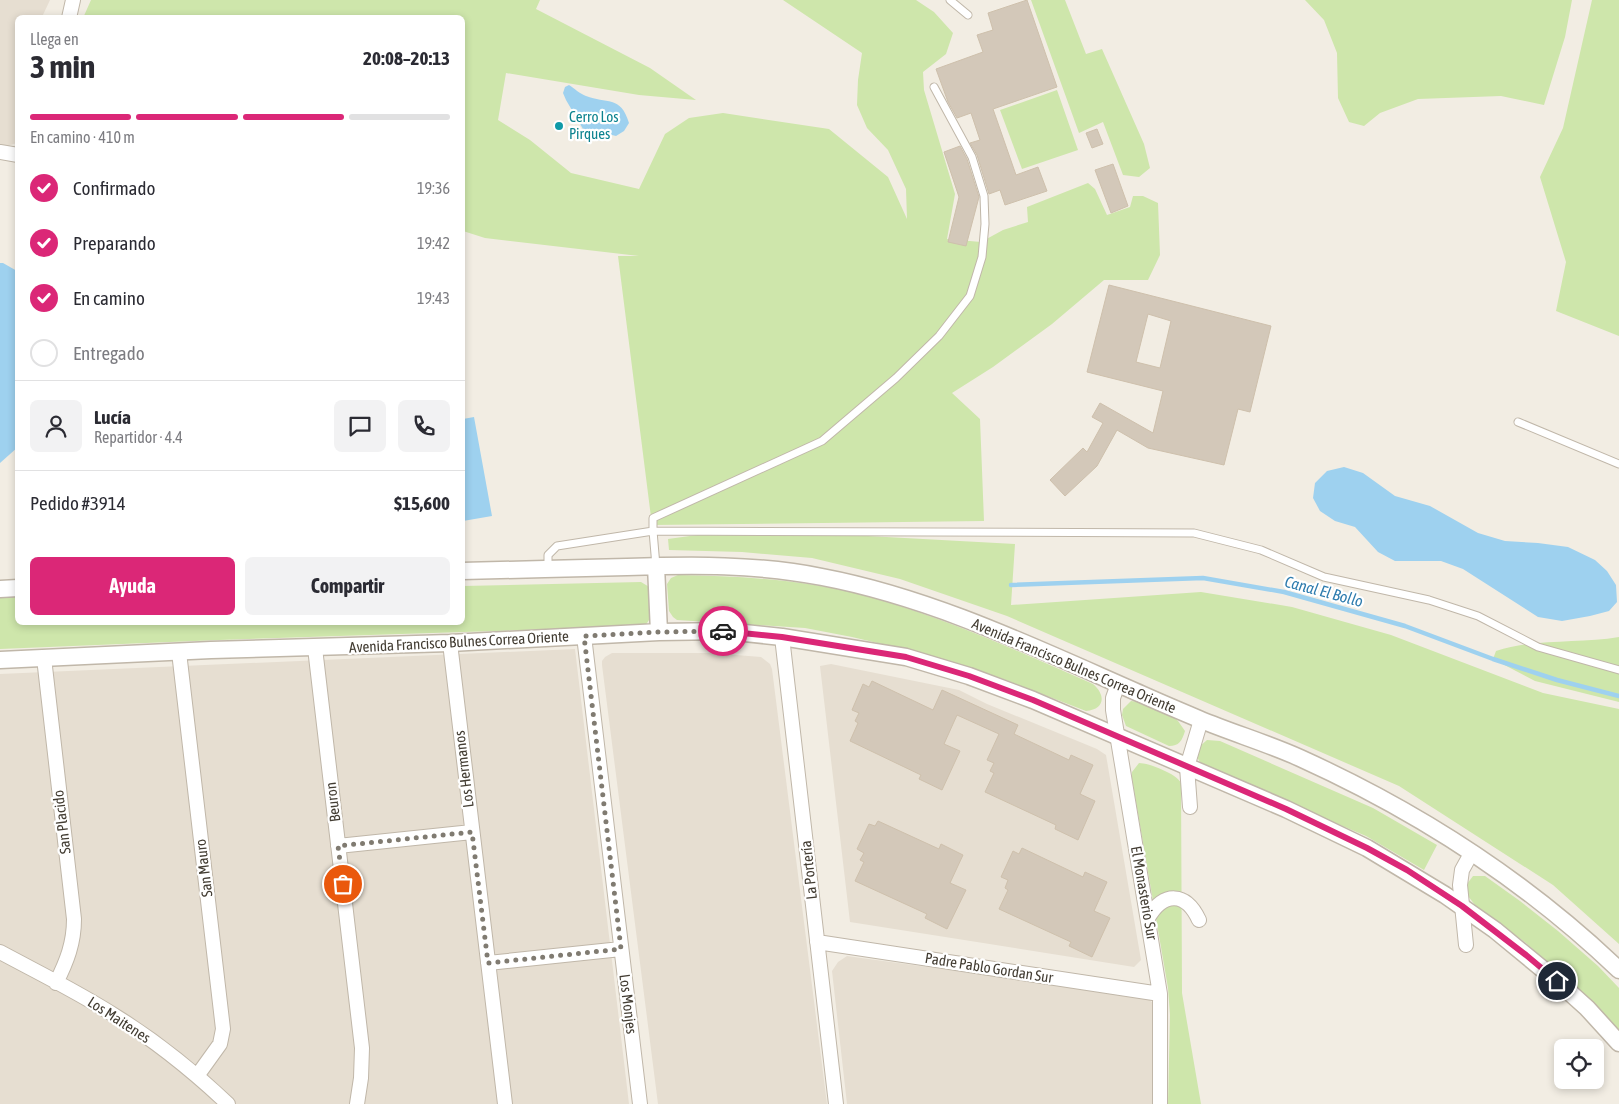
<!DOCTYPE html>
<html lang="es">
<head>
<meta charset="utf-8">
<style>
	body { margin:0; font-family:"Asap Condensed",sans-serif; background:#f2f2f3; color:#2b2b33; height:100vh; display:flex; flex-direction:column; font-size:19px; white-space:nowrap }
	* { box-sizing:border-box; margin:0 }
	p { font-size:16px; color:#7c7c81 }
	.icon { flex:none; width:28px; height:28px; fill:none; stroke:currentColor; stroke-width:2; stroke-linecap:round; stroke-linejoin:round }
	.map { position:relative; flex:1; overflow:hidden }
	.drawer { position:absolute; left:15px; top:15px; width:450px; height:610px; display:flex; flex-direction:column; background:#fff; border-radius:8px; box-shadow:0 2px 8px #0003 }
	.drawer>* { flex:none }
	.controls { position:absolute; left:1554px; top:1039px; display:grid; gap:10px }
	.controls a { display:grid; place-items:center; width:50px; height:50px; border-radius:8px; background:#fff; box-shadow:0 2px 8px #0003; font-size:25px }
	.pin { position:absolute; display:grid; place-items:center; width:42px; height:42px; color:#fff; margin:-21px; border:2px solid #fff; border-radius:50%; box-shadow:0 1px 5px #0007 }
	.courier { position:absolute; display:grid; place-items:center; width:50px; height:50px; margin:-25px; border:4px solid #db2777; border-radius:50%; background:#fff; color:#222; box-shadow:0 1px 6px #0007 }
	.overview em { font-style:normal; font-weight:700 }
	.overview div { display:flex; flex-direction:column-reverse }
	.overview { display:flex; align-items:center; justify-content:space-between; height:85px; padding:0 15px }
	h1 { font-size:32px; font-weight:700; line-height:38px }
	.bar { display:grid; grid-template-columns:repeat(4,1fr); gap:8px 5px; align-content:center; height:60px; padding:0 15px }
	.bar i { height:6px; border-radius:4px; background:#e1e1e2 }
	.bar .selected { background:#db2777 }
	.bar p { grid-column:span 4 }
	.line { display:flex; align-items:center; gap:12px; padding:0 15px; border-top:1px solid #e1e1e2 }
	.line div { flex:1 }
	.round { display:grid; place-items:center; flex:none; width:52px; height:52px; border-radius:8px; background:#f2f2f3 }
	ol { padding:0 15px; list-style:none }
	li { display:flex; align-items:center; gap:15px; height:55px }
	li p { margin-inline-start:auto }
	li .icon { padding:5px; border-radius:50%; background:#db2777; color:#fff; stroke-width:4 }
	li:last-child { color:#7c7c81 }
	li i { width:28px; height:28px; border:2px solid #e1e1e2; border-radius:50% }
	.button { display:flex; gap:10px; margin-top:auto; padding:10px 15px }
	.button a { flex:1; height:58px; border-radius:8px; background:#db2777; color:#fff; font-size:20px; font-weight:700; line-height:58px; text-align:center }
	.button a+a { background:#f2f2f3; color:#2b2b33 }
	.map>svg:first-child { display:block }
	.residential { fill:#e6ded1 }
	.green { fill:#cee6ab }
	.water { fill:#9ed1ef }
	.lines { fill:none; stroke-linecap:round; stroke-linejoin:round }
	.stream { stroke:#9ed1ef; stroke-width:4.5 }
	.building { fill:#d3c8b9; stroke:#cec0ac; fill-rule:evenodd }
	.service-casing { stroke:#c0b7a9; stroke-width:9 }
	.minor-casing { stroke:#c0b7a9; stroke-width:16 }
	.tertiary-casing { stroke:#c0b7a9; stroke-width:19 }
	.service { stroke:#fff; stroke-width:7 }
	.minor { stroke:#fff; stroke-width:14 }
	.tertiary { stroke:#fff; stroke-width:16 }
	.done { stroke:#807b71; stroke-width:5; stroke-dasharray:0 9 }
	.route { stroke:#db2777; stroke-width:6 }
	.culture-dot { fill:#0f9aa8; stroke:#fff; stroke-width:2 }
	.labels { text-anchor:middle; stroke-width:4.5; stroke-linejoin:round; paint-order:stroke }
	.culture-label { font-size:15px; fill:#0d838f; stroke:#fff; text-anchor:start }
	.street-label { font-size:15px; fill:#433d33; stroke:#fff }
	.water-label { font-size:16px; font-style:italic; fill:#2e7cae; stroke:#fff }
</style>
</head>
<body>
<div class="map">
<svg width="1619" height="1104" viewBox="0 0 1619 1104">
	<rect width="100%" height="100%" fill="#f2ede3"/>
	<path class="residential" d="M0,0h50l-8,17 -24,1 -1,125 -17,5z
		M575,649l54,455h-629v-430z
		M612,653h99l50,4 9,7 2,5 55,435h-169l-56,-439v-4l3,-4z
		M831,664l128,26 28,14 110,45 9,6 35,205 -7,7 -284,-45 -30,-256z
		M847,956l299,41 6,5 3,7v95h-308l-15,-133 6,-9z"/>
	<path class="green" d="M91,0h449l-4,9 114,59 46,32 -57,-5 -133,-22 -8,47 32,20 41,33 68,16 26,-55 24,-16 34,-5 106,16 59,48 19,42 -1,-30 -18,-39 -21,-22 -10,-23 1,-25 4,-27 -79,-53h133l18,12 19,21 -7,21 -23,18 1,18 31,104 -8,45 34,3 22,-12 25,-8 -1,-15 61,-24 7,6 12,26 23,-8 3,-11h10l15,7 2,52 -12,25h-44l-52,44 -59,43 -41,26 28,26 4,102 -332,4 -34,-269h21l-154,-18 -22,-7 -1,-213h-379z
		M1031,0h34l21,54 16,-5 42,95 6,24 -11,9 -16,-2 -20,-53 -24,11z
		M1305,0h267l-7,37 -21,68 -43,-9 -83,3 -38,14 -16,13 -15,-4 -11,-24 -1,-45 -13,-33z
		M1592,0h27v336l-63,-25 10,-49 -26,-85 23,-49z
		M1057,90l21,60 -56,19 -22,-59z
		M741,529l274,15 -4,61 190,-13 91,15 99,28 152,58 76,16v235l-66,-59 -154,-99 -392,-170 -107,-37 -88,-21 -70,-6 -73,-2 -1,-11z
		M678,575c59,1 119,4 177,18 83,21 160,57 238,91 13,11 12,25 -7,27l-83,-32 -79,-25 -72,-17 -47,-9 -128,-8 -4,-3 -4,-6 -2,-27 4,-6z
		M641,582l10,6v29l-6,9 -426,14 -219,9v-51l17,-1 1,25h444l1,-36z
		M1619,637v65l-84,-21 -42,-22 3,-8c39,-13 83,-7 123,-14z
		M1131,701l7,1 35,15 5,4 7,10c-3,10 -6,15 -16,15l-43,-20 -4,-11 1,-6z
		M1207,740l13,1 153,67 64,37 -13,25 -58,-34 -164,-70 -5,-9 2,-10z
		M1139,763c10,0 38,11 42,20l1,210 19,111h-33l2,-89 -2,-27 -36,-209v-7z
		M1473,876h12l35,25 38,30 40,35 21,22v46l-45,-48 -48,-43 -51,-38 -7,-9 -1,-12z"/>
	<path class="water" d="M569,85c5,3 11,9 17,11 20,8 35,-1 43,27l-5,8 -8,5 -4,-1 -11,6 -10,-3 -8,-9 -17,-29 -3,-7 2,-6z
		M0,263h3l14,8 1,176 -18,16z
		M474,417l18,99 -29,5v-102z
		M1344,467l19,6 32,23 35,10 48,27 27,8 33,2 30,4 27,13 12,11 9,14 1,17 -8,9 -19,5 -28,5 -24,-4 -75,-48 -22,-8h-46l-17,-9 -23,-25 -20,-6 -15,-10 -7,-13 2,-15 12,-12z"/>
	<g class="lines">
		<path class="stream" d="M1011,585l192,-7 81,14 121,34 88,33 64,21 62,16"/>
	</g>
	<path class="building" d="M1027,0l30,87 -64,22 23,66 22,-8 9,24 -42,14 -5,-15 -11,4 -12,-39 -7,-12 10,-3 -9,-27 -14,5 -9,-16 -12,-33 47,-17 -6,-17 16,-5 -5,-17z
		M1097,129l6,15 -11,4 -6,-15z
		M960,146l7,13 12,38 -13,49 -18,-4 11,-45 -15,-45z
		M1113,164l15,42 -17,7 -16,-43z
		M1109,285l162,41 -21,86 -12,-3 -14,56 -76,-17 -31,-18 -20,36 -32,30 -15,-16 33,-32 4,4 16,-29 -11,-6 8,-14 53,30 10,-42 -76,-19zM1148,314l23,7 -11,47 -24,-6z
		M872,681l61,29 9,-20 76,35 -4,9 55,26 2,-5 22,10 -13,29 15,7 -17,39 -23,-11 1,-4 -71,-33 9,-19 -4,-2 4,-8 -7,-3 12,-26 -42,-19 -13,29 16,7 -18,39 -23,-11 2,-4 -71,-34 8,-18 -3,-2 4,-8 -7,-3 11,-26 6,3z
		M878,821l61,28 2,-5 22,11 -13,28 16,7 -19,39 -22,-11 2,-4 -72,-33 9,-19 -4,-2 4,-7 -7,-4 12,-25 6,2z
		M1022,848l61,29 2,-5 22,10 -13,29 16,7 -18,39 -23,-11 2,-4 -72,-33 9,-19 -3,-2 3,-8 -7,-3 12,-26 6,3z"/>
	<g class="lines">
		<g class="service-casing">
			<path id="service" d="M950,0l18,15
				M1518,422l101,42
				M656,566l-3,-35 541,2 67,17 63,27 105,23 49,16 60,31 81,23
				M548,569v-14l9,-9 96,-15v-13l169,-77 74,-63 43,-42 31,-40 12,-39 3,-33 -1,-28 -12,-39 -38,-70"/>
		</g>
		<g class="minor-casing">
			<path id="minor" d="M69,18l4,-18
				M0,152l18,3
				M584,636l56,468
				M782,637l54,467
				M450,643l55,461
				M315,648l47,400 -1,30 -4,26
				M179,652l44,377 -3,15 -23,32
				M44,658l30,261c0,24 -7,42 -18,64
				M1118,684l-5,14v12l47,284v110
				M1190,807l-3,-40 14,-47
				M338,846l134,-14
				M1148,918c16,-27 38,-26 51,2
				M817,942l343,52
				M1466,945l-6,-60 2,-15 10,-18
				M0,952c39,21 80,41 117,65 40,25 77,55 111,87
				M488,963l133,-14"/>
		</g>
		<g class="tertiary-casing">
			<path id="tertiary" d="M656,566l3,66
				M462,571c55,-1 110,-3 165,-4 65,-2 130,-3 195,10 111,21 216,72 319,117 20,9 39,17 58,25 33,14 68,24 101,39 117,53 226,123 319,212
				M0,589l18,-1
				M0,660l211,-10 239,-7 209,-11 67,-1 56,6 124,20 63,19 64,24 253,109 81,39 78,47 50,35 62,51 30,27 32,35"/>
		</g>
		<use href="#service" class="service"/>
		<use href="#minor" class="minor"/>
		<use href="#tertiary" class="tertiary"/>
	</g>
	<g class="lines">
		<path class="done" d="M343,884l-5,-38 134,-14 16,131 133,-14 -37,-313 75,-4 64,-1"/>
		<path class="route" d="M723,631l59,6 124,20 63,19 64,24 253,109 81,39 40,22 55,36 64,49 31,26"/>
	</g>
	<circle class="culture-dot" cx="559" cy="126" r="5"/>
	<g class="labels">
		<g class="culture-label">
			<text x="569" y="122">Cerro Los<tspan x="569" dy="17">Pirques</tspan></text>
		</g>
		<g class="street-label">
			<text transform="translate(459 642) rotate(-3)" y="5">Avenida Francisco Bulnes Correa Oriente</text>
			<text transform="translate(1074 666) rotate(23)" y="5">Avenida Francisco Bulnes Correa Oriente</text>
			<text transform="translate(464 769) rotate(-97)" y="5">Los Hermanos</text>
			<text transform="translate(333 802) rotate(-97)" y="5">Beuron</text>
			<text transform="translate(62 822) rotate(-97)" y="5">San Placido</text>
			<text transform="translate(204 868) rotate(-97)" y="5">San Mauro</text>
			<text transform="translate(809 870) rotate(-96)" y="5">La Portería</text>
			<text transform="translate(1144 893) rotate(80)" y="5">El Monasterio Sur</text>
			<text transform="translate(989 968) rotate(9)" y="5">Padre Pablo Gordan Sur</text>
			<text transform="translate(628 1004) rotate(83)" y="5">Los Monjes</text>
			<text transform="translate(119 1020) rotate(33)" y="5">Los Maitenes</text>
		</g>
		<g class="water-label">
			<text transform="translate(1324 591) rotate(15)" y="6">Canal El Bollo</text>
		</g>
	</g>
</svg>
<div class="controls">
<a><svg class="icon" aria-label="locate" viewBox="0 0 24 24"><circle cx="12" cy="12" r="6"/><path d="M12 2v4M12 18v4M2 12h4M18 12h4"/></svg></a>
</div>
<div class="pin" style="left:343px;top:884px;background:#ea580c"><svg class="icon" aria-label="bag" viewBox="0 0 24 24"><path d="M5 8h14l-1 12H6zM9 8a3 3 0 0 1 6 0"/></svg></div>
<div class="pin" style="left:1557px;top:981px;background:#1f2937"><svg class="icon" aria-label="home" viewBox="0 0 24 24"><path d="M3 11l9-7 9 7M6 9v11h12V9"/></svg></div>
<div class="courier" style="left:723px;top:631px"><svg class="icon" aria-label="car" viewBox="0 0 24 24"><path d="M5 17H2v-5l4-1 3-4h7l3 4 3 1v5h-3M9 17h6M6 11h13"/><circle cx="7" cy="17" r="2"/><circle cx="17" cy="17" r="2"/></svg></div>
<section class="drawer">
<div class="overview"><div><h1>3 min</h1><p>Llega en</p></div><em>20:08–20:13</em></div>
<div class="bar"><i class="selected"></i><i class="selected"></i><i class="selected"></i><i></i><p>En camino · 410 m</p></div>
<ol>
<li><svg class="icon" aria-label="check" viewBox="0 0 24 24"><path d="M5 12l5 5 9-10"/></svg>Confirmado<p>19:36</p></li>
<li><svg class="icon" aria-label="check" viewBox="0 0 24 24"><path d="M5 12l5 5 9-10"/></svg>Preparando<p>19:42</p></li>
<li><svg class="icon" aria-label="check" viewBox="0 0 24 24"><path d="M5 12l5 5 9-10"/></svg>En camino<p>19:43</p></li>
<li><i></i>Entregado</li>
</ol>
<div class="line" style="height:90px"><a class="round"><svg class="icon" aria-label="person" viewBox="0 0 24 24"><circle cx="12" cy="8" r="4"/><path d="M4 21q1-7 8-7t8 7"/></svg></a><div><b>Lucía</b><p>Repartidor · 4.4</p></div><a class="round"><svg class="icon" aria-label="chat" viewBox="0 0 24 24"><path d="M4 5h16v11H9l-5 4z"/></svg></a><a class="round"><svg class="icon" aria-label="phone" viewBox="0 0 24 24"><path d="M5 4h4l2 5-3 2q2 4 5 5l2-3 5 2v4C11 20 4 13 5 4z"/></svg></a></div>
<div class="line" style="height:65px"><div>Pedido #3914</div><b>$15,600</b></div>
<div class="button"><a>Ayuda</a><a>Compartir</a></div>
</section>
</div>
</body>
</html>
